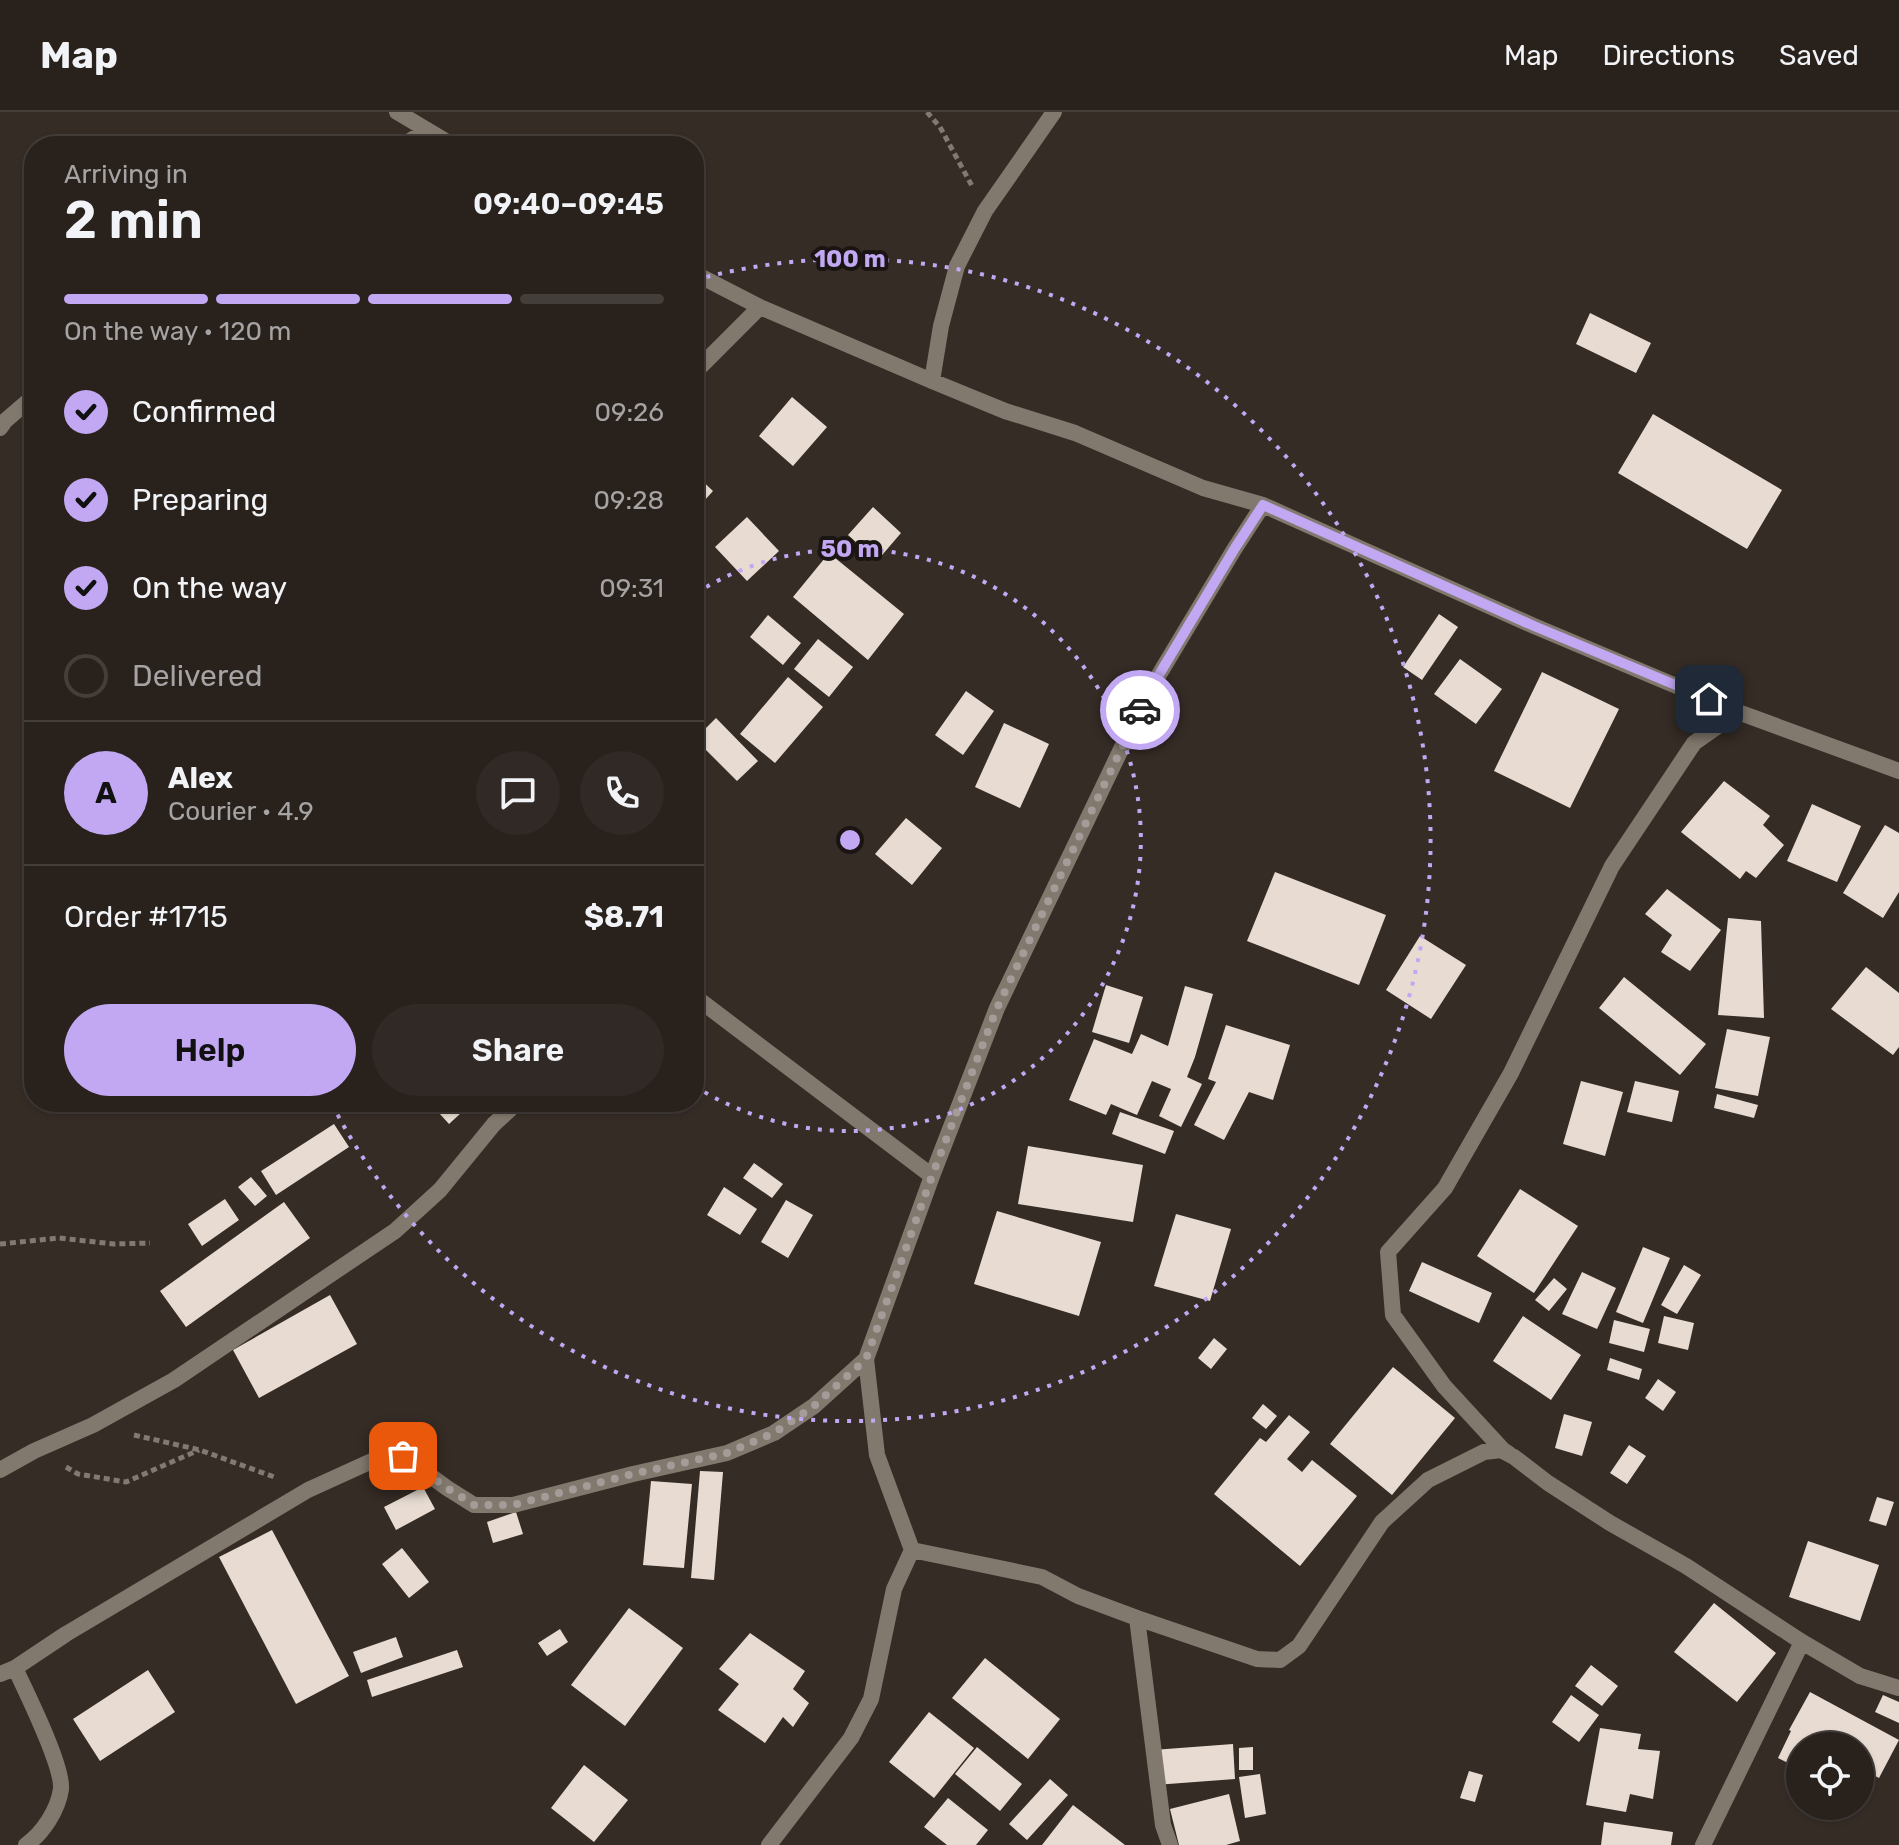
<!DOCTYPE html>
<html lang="en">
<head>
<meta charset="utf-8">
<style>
	body { margin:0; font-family:Rubik,sans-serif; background:#302925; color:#f1f3f6; height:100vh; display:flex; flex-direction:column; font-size:30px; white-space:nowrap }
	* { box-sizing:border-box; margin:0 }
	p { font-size:26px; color:#a5a3a3 }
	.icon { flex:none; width:44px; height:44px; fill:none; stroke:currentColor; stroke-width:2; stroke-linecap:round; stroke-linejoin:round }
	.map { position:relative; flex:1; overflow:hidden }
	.details { position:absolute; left:24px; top:24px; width:680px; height:976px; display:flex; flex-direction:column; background:#28211c; border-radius:32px; box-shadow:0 2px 6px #0004,0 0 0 2px #443e3b }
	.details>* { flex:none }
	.tools { position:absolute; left:1786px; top:1620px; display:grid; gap:16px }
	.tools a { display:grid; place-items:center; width:88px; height:88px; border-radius:50%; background:#28211c; box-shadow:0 2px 6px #0004,0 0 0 2px #443e3b; font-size:40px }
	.pin { position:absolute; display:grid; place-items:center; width:68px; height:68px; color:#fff; margin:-34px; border-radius:16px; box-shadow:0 4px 12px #0006 }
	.courier { position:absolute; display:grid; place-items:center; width:80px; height:80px; margin:-40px; border:6px solid #c2a7f2; border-radius:50%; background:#fff; color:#222; box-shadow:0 2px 10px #0007 }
	.head em { font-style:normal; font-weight:600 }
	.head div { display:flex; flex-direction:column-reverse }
	.head { display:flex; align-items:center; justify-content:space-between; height:136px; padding:0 40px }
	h1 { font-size:52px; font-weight:600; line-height:60px }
	.bar { display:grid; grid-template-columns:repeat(4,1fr); gap:12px 8px; align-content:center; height:96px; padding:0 40px }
	.bar i { height:10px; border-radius:6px; background:#443e3b }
	.bar .on { background:#c2a7f2 }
	.bar p { grid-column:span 4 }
	.line { display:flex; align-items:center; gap:20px; padding:0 40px; border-top:2px solid #443e3b }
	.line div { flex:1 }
	.round { display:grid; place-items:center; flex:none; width:84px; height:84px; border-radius:42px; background:#302925 }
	ol { padding:0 40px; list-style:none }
	li { display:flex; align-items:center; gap:24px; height:88px }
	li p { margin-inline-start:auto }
	li .icon { padding:8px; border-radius:50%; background:#c2a7f2; color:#111; stroke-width:4 }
	li:last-child { color:#a5a3a3 }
	li i { width:44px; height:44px; border:4px solid #443e3b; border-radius:50% }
	.cta { display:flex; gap:16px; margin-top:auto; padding:16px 40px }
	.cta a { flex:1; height:92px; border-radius:48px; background:#c2a7f2; color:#111; font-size:32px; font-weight:600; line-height:92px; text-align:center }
	.cta a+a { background:#302925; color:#f1f3f6 }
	header { display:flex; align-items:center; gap:48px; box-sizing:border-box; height:112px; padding:0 40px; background:#28211c; border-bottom:2px solid #443e3b }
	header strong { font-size:38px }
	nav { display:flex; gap:44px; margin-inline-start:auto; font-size:28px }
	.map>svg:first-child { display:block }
	.building { fill:#e8dcd2 }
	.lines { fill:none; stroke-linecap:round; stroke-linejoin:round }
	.path { stroke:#817973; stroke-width:5; stroke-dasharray:6 4; stroke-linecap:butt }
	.minor { stroke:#82796e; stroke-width:16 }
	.done { stroke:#a49c98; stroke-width:8; stroke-dasharray:0 14.4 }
	.route { stroke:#c2a7f2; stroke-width:10 }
	.ring { fill:none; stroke:#c2a7f2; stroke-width:4; stroke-dasharray:4 8 }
	.centre { fill:#c2a7f2; stroke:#1a1513; stroke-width:4 }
	.ring-label { font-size:24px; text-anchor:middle; font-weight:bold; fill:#c2a7f2; stroke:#1a1513; stroke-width:8; stroke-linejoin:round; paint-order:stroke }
</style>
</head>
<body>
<header>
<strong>Map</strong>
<nav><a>Map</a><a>Directions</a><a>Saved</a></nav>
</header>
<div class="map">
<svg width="1899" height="1733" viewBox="0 0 1899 1733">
	<rect width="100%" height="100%" fill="#362c26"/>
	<path class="building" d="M1590,201l61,30 -15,30 -60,-29z
		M792,285l35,30 -34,39 -34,-30z
		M1653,302l129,76 -35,59 -129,-76z
		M694,361l19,18 -19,21z
		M873,395l28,26 -24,28 -29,-26z
		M747,405l32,34 -32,30 -32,-34z
		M829,441l75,61 -36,46 -75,-63z
		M1439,502l19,13 -36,53 -19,-13z
		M768,503l33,28 -18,22 -33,-28z
		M818,527l35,28 -24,30 -35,-28z
		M1460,547l42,30 -26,35 -42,-30z
		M1542,560l77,37 -49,99 -76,-37z
		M788,565l35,30 -48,56 -35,-29z
		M966,579l28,20 -31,44 -28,-20z
		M716,606l42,43 -21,20 -42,-42z
		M1004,611l45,21 -29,64 -45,-21z
		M1724,669l46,35 -7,9 21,20 -28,33 -10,-7 -6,8 -59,-47z
		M1812,692l49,22 -24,56 -50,-21z
		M906,706l36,30 -30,37 -37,-31z
		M1885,713l14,8v59l-16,26 -40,-25z
		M1275,760l111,43 -27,70 -112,-44z
		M1667,777l54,41 -31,41 -29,-19 11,-17 -27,-21z
		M1728,806l33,3 3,97 -46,-3z
		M1420,824l46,29 -35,54 -45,-29z
		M1866,855l33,26v54l-6,8 -62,-46z
		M1624,865l82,67 -26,31 -81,-67z
		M1106,873l37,12 -14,46 -37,-11z
		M1185,874l28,8 -18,63 -8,20 15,7 -21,43 -22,-11 12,-27 -19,-8 -15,34 -26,-11 -5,11 -37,-15 25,-61 38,15 9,-20 27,12z
		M1226,913l64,20 -17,55 -24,-8 -25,48 -30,-15 22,-43 -8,-3z
		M1727,917l43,8 -12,59 -43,-8z
		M1581,969l42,11 -18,64 -42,-12z
		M1635,969l44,10 -7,31 -45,-10z
		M1717,982l41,11 -4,13 -40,-10z
		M429,990h44l-24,22z
		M1120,1000l54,19 -9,23 -53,-20z
		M334,1012l15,23 -73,48 -15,-24z
		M1028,1034l115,19 -10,57 -115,-18z
		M754,1051l29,21 -11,14 -29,-20z
		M251,1065l16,19 -12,10 -17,-19z
		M724,1075l33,22 -17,26 -33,-20z
		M1520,1077l58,37 -44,67 -57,-37z
		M225,1087l14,21 -37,26 -14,-22z
		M786,1088l27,15 -25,43 -27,-16z
		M284,1090l26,36 -124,89 -26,-36z
		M997,1099l104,31 -22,74 -105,-32z
		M1176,1102l55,15 -21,72 -56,-15z
		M1643,1135l27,11 -27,65 -27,-11z
		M1422,1150l70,31 -13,30 -70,-32z
		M1684,1153l17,10 -24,39 -16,-9z
		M1582,1160l34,16 -19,41 -35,-15z
		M1554,1166l13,11 -18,22 -14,-11z
		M330,1183l27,49 -98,54 -26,-48z
		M1523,1204l58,39 -30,45 -58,-39z
		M1664,1204l30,7 -6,27 -30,-7z
		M1614,1208l36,9 -6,23 -35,-9z
		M1214,1226l13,11 -16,20 -13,-11z
		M1610,1246l32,11 -3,11 -32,-10z
		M1393,1255l62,51 -63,77 -62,-51z
		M1658,1267l18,13 -13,19 -18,-13z
		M1263,1292l14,12 -11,13 -14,-11z
		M1564,1302l28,8 -10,34 -27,-8z
		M1289,1303l21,17 -23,27 15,13 10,-12 45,36 -57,70 -86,-72 46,-56 6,4z
		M1629,1333l17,11 -19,28 -17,-11z
		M700,1359l23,1 -9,108 -23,-2z
		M651,1369l41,3 -8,84 -41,-3z
		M423,1375l12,22 -39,21 -12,-23z
		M1877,1385l17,5 -8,24 -17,-5z
		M516,1400l7,22 -30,9 -6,-21z
		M272,1418l77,146 -53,28 -77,-147z
		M1808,1429l71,24 -19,56 -71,-24z
		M402,1436l27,34 -20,16 -27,-34z
		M1714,1491l62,50 -39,49 -63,-50z
		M629,1496l54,40 -58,78 -54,-41z
		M560,1517l8,13 -21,14 -9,-13z
		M750,1521l55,38 -12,18 16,14 -16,24 -10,-10 -18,26 -47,-33 21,-26 -20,-15z
		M396,1525l7,20 -42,16 -8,-21z
		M457,1538l6,17 -91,30 -5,-17z
		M985,1546l75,61 -32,40 -76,-61z
		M1591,1553l27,21 -16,20 -27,-20z
		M148,1558l27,42 -75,49 -27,-42z
		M1810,1580l89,48 -20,38 -19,-10v-22h-60v23l-22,-11 13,-27 -2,-1z
		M1571,1583l28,20 -20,27 -27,-20z
		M1883,1583l16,7v21l-24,-11z
		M929,1600l45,36 -40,50 -45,-36z
		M1600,1616l41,6 -3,15 22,2 -7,48 -23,-5 -4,18 -40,-7z
		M1233,1632l2,35 -80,6 -2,-35z
		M977,1635l45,37 -22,27 -45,-37z
		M1253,1635v23h-14v-22z
		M584,1653l44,35 -34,42 -43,-34z
		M1469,1659l14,4 -8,27 -15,-4z
		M1260,1662l6,40 -21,4 -6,-41z
		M1050,1667l18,16 -41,45 -18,-16z
		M1229,1682l11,47 -14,4h-47l-9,-36z
		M948,1686l40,32 -12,15h-29l-23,-18z
		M1073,1693l52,40h-83z
		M1604,1710l69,10 -2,13h-70z"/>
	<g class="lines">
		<path class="path" d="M927,0l13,15 32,59
			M0,1132l59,-6 55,6 36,-1
			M134,1323l66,15 77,28
			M66,1355l12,7 48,8 73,-32"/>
		<path class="minor" d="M397,0l57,34
			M402,34l25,-16
			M694,161l66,34 172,74 73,30 70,22 128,55 60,17 271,121 204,86 161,59
			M694,261l66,-66
			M932,269l9,-55 16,-60 28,-55 69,-99
			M0,316l5,-7 29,-25
			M694,884l238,180
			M1509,1342l-6,-4 -59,-64 -51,-71 -5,-63 57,-64 66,-115 101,-207 82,-123 44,-31
			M0,1358l34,-19 59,-26 81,-45 221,-149 45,-41 54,-66 24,-22
			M912,1438l130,27 36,19 59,22 26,207 7,20
			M1137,1506l120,41 23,1 19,-14 83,-124 46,-42 56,-28 17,-2 13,7 34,26 62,40 76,43 116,76 58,34 39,12
			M0,1562l15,-6
			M26,1733c17,-12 32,-35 35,-56 2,-24 -35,-97 -46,-121l51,-34 242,-144 77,-35 18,1 44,32 27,17h39l120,-31 94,-21 47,-20 40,-27 52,-47
			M769,1733l82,-107 20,-39 23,-110 18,-39 -35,-95 -11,-96 66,-183 65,-168 151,-315 87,-145 28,-43
			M1703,1733l99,-203"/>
	</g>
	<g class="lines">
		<path class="done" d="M403,1344l44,32 27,17h39l120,-31 94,-21 47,-20 40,-27 52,-47 66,-183 65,-168 143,-298"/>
		<path class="route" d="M1140,598l8,-17 87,-145 28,-43 271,121 175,73"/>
	</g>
	<g class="ring">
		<path d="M696 481A291 291 0 1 1 696 975"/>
		<path d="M695 168A581 581 0 1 1 332 992"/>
	</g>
	<circle cx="850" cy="728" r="12" class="centre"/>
	<g class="ring-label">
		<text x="850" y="155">100 m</text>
		<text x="850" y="445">50 m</text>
	</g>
</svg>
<div class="tools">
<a><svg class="icon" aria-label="locate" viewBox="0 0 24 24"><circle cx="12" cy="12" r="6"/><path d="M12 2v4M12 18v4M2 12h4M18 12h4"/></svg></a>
</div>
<div class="pin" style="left:403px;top:1344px;background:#ea580c"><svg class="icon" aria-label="bag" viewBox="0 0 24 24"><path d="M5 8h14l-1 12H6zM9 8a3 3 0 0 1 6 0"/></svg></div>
<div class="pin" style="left:1709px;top:587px;background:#1f2937"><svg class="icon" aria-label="home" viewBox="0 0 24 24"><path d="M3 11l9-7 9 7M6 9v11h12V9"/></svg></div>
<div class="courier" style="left:1140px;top:598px"><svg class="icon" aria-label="car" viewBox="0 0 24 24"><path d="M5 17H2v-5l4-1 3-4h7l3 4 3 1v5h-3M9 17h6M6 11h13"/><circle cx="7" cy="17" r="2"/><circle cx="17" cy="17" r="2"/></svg></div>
<section class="details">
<div class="head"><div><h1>2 min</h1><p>Arriving in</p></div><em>09:40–09:45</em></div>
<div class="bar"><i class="on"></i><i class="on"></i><i class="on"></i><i></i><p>On the way · 120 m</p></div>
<ol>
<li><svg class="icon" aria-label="check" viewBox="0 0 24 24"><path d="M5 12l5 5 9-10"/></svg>Confirmed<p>09:26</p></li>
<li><svg class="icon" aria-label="check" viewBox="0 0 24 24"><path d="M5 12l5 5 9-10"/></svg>Preparing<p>09:28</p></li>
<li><svg class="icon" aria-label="check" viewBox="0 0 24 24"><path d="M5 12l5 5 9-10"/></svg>On the way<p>09:31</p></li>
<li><i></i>Delivered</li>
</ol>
<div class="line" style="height:144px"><b class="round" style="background:#c2a7f2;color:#111">A</b><div><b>Alex</b><p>Courier · 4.9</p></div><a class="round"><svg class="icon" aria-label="chat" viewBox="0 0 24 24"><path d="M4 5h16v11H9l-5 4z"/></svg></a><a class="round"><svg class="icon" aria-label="phone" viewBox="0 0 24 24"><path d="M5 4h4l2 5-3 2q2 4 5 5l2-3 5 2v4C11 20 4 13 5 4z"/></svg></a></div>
<div class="line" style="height:104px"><div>Order #1715</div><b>$8.71</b></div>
<div class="cta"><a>Help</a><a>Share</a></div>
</section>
</div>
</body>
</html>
